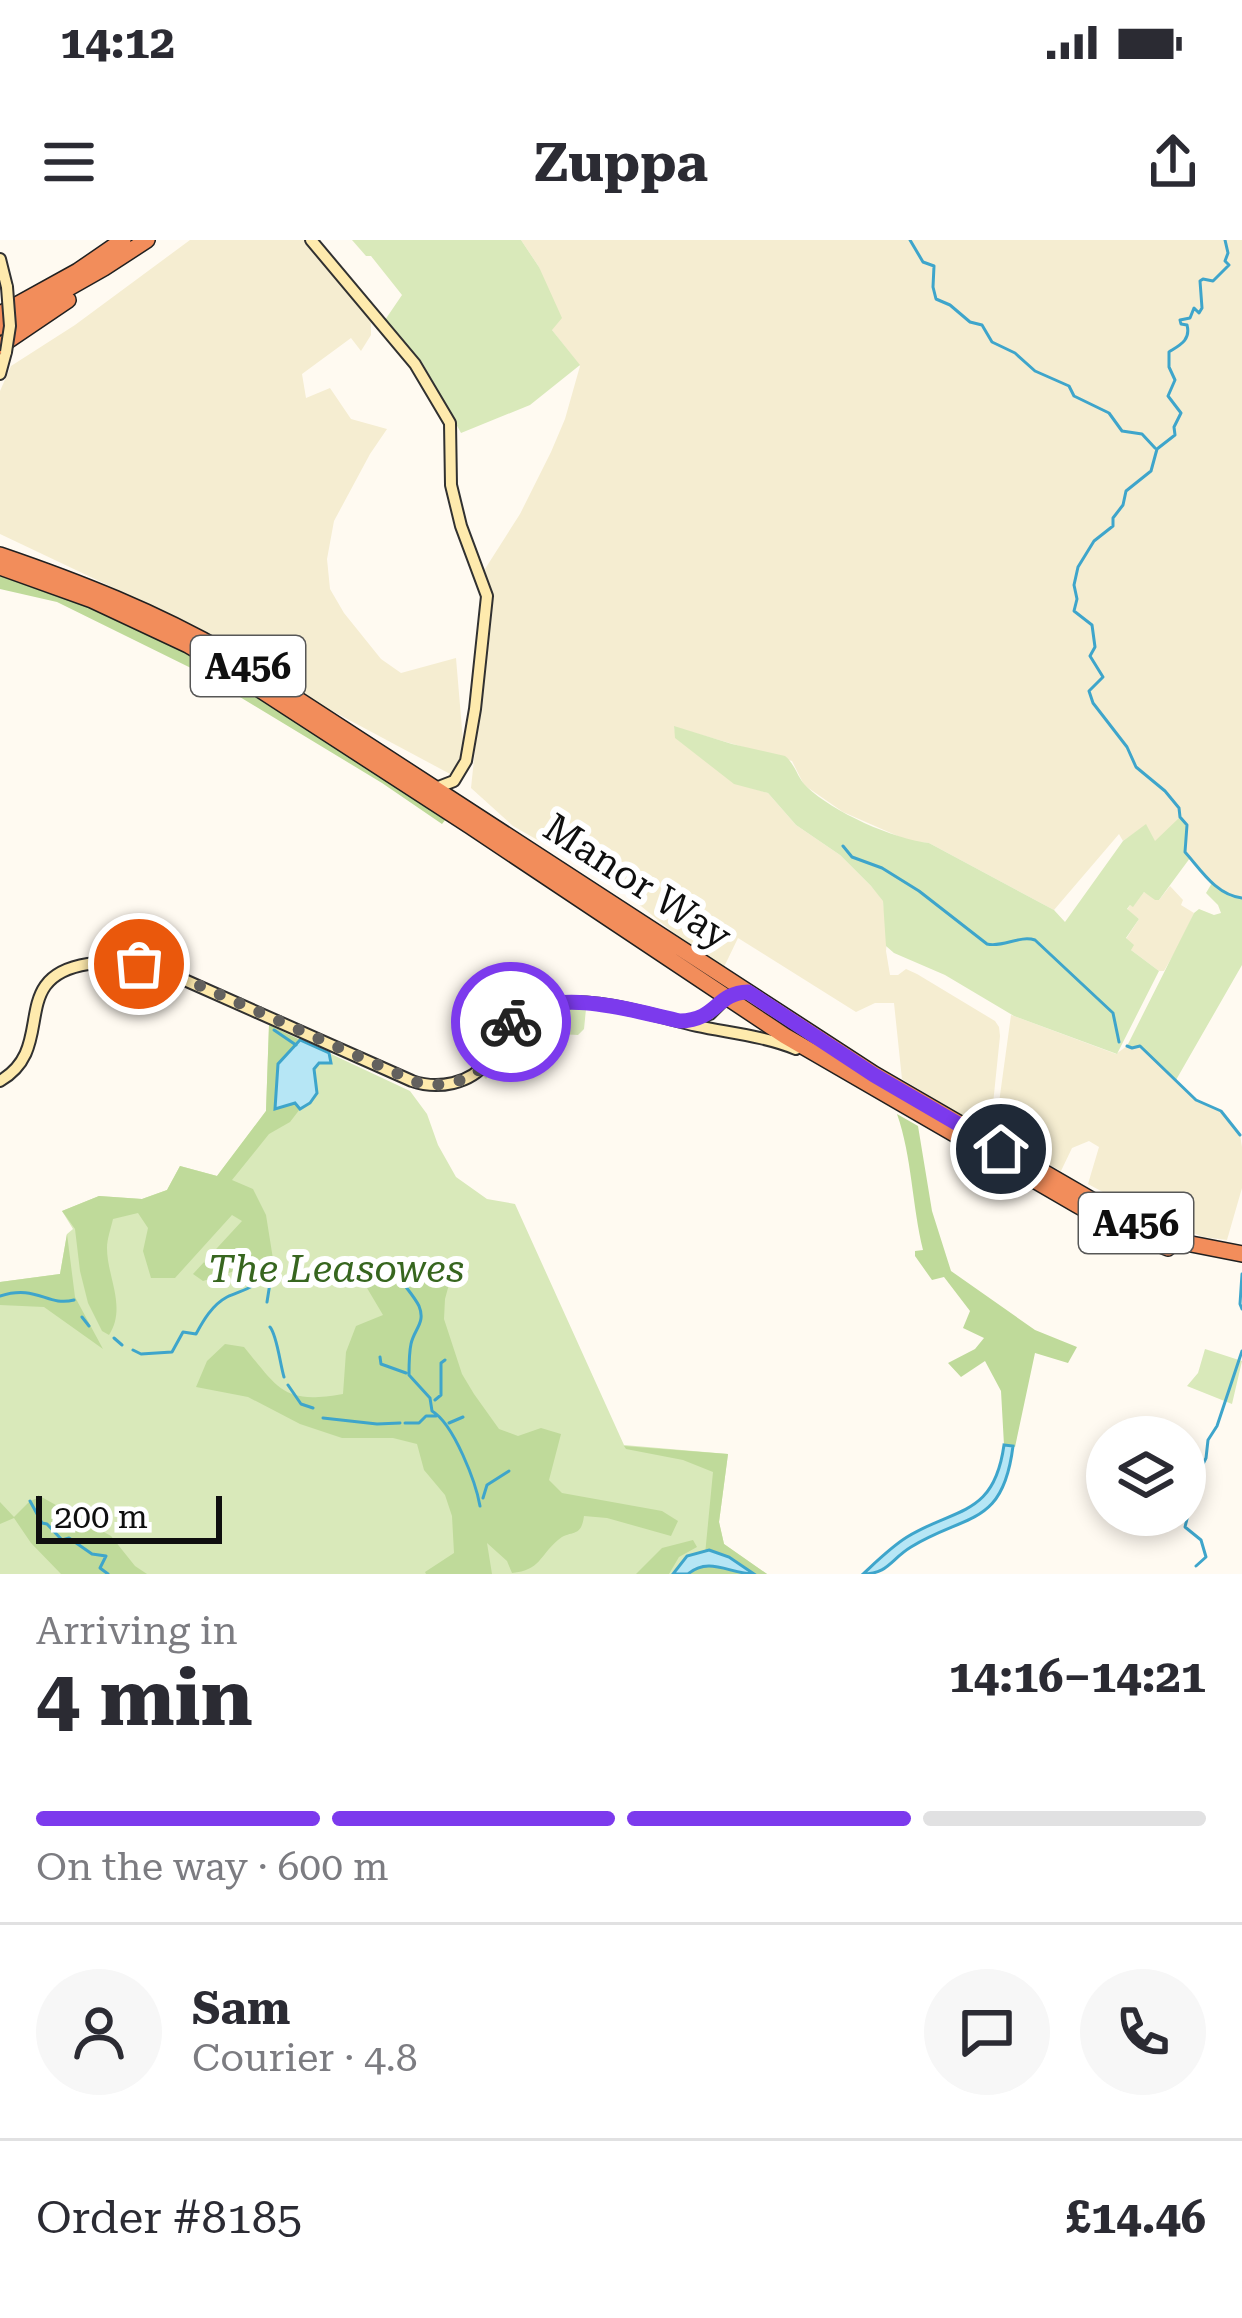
<!DOCTYPE html>
<html lang="en">
<head>
<meta charset="utf-8">
<style>
	body { margin:0; font-family:"Roboto Serif",serif; background:#f7f7f7; color:#2b2b33; height:100vh; display:flex; flex-direction:column; font-size:45px; white-space:nowrap }
	* { box-sizing:border-box; margin:0 }
	p { font-size:39px; color:#7c7c81 }
	.icon { flex:none; width:66px; height:66px; fill:none; stroke:currentColor; stroke-width:2; stroke-linecap:round; stroke-linejoin:round }
	.map { position:relative; height:1334px; overflow:hidden }
	.panel { display:flex; flex-direction:column; background:#fff; flex:1 }
	.panel>* { flex:none }
	.buttons { position:absolute; left:1086px; top:1176px; display:grid; gap:24px }
	.buttons a { display:grid; place-items:center; width:120px; height:120px; border-radius:50%; background:#fff; box-shadow:0 6px 18px #0003; font-size:60px }
	.scale { position:absolute; left:36px; bottom:30px; width:186px; box-sizing:border-box; padding-left:12px; border:6px solid #0f0f0f; border-top:0; font-size:33px; line-height:42px; white-space:nowrap; color:#0f0f0f; -webkit-text-stroke:9px #fff; paint-order:stroke }
	.pin { position:absolute; display:grid; place-items:center; width:102px; height:102px; color:#fff; margin:-51px; border:6px solid #fff; border-radius:50%; box-shadow:0 3px 12px #0007 }
	.courier { position:absolute; display:grid; place-items:center; width:120px; height:120px; margin:-60px; border:9px solid #7c3aed; border-radius:50%; background:#fff; color:#222; box-shadow:0 3px 15px #0007 }
	.headline em { font-style:normal; font-weight:700 }
	.headline div { display:flex; flex-direction:column-reverse }
	.headline { display:flex; align-items:center; justify-content:space-between; height:204px; padding:0 36px }
	h1 { font-size:78px; font-weight:700; line-height:90px }
	.bar { display:grid; grid-template-columns:repeat(4,1fr); gap:18px 12px; align-content:center; height:144px; padding:0 36px }
	.bar i { height:15px; border-radius:9px; background:#e1e1e2 }
	.bar .on { background:#7c3aed }
	.bar p { grid-column:span 4 }
	.line { display:flex; align-items:center; gap:30px; padding:0 36px; border-top:3px solid #e1e1e2 }
	.line div { flex:1 }
	.round { display:grid; place-items:center; flex:none; width:126px; height:126px; border-radius:63px; background:#f7f7f7 }
	.status { display:flex; justify-content:space-between; align-items:center; height:84px; padding:0 60px; background:#fff; direction:ltr }
	.status svg { height:33px; fill:currentColor }
	header { display:flex; justify-content:space-between; align-items:center; height:156px; padding:0 36px; background:#fff; font-size:54px; font-weight:700 }
	.map>svg:first-child { display:block }
	.farmland { fill:#f5edd1 }
	.green { fill:#d9e9ba }
	.forest { fill:#bfda9a }
	.water { fill:#b6e6f5; stroke:#3ea5cb; stroke-width:3 }
	.lines { fill:none; stroke-linecap:round; stroke-linejoin:round }
	.stream { stroke:#3ea5cb; stroke-width:3 }
	.secondary-casing { stroke:#313131; stroke-width:14 }
	.highway-casing { stroke:#202020; stroke-width:18 }
	.secondary { stroke:#feeaad; stroke-width:10 }
	.highway { stroke:#f28d5b; stroke-width:15 }
	.secondary-bridge-casing { stroke:#313131; stroke-width:14; stroke-linecap:butt }
	.secondary-bridge { stroke:#feeaad; stroke-width:10 }
	.done { stroke:#63615e; stroke-width:12; stroke-dasharray:0 21.6 }
	.route { stroke:#7c3aed; stroke-width:15 }
	.labels { text-anchor:middle; stroke-width:12; stroke-linejoin:round; paint-order:stroke }
	.shield { fill:#fff; stroke:#575757; stroke-width:3 }
	.shield-label { font-size:36px; font-weight:bold; fill:#0f0f0f }
	.street-label { font-size:39px; fill:#0f0f0f; stroke:#fff }
	.park-label { font-size:39px; font-style:italic; fill:#37661f; stroke:#fff }
</style>
</head>
<body>
<div class="status"><b>14:12</b><svg viewBox="0 0 49 12"><path d="M0 12V9h3v3zM5 12V6h3v6zM10 12V3h3v9zM15 12V0h3v12zM26 1h20v11H26zM47 4h2v5h-2z"/></svg></div>
<header><svg class="icon" aria-label="menu" viewBox="0 0 24 24"><path d="M4 6h16M4 12h16M4 18h16"/></svg>Zuppa<svg class="icon" aria-label="share" viewBox="0 0 24 24"><path d="M12 15V3M7 8l5-5 5 5M5 13v7h14v-7"/></svg></header>
<div class="map">
<svg width="1242" height="1334" viewBox="0 0 1242 1334">
	<rect width="100%" height="100%" fill="#fffaf1"/>
	<path class="farmland" d="M190,0h115l32,36 34,46v13l-10,16 -10,-13 -49,36 4,24 24,-10 21,31 36,10 -17,25 -36,67 -7,38 3,30 14,24 37,46 20,14 55,-15 7,83 -3,20 -8,14 -129,-69 -127,-79 -196,-93v-143l11,-25 64,-41z
		M521,0h721v658l-11,-1 -19,-14 -27,-31 1,-8 -32,-3 -8,-16 -23,16 -4,-7 -65,76 -125,-67 -20,-2 -66,-29 -39,-27 -12,-24 -118,-34 2,11 58,45 34,10 28,32 44,30 31,31 12,14 4,39 -1,12 4,24h8l8,-6 11,5 78,47 4,6 1,9 -10,97 -88,-54 -8,-76h-19l-19,9 -118,-74 -14,29 -37,-23 -74,-61 -100,-57 -42,-38 18,-171v-22l-4,-26 35,-55 31,-62 14,-33 15,-53 -28,-36 -13,-63z
		M1170,646l13,14 -2,5 13,8 -15,32 -15,26h-5l-28,-21 -5,-11 13,-20 -12,-9 3,-5 3,1 11,-14 15,8z
		M1011,775l105,39 11,-8 5,2 8,-2 56,54 25,11 19,24 2,12v41l-15,52 -24,-3 -65,-26 -50,-27 11,-37 -10,-6 -17,7 -11,23 -64,-35 -2,-4z"/>
	<path class="green" d="M352,0h169l18,27 23,51 -10,12 28,35 -50,40 -69,28 -39,-71 -37,-42 17,-25 -31,-39h-5z
		M674,486l58,18 53,12c11,9 12,22 22,31 26,25 86,52 122,56l125,67 11,12 58,-81 23,-17 9,17 25,-24 7,8 -3,24 6,9 -31,42h-4l-11,-8 -11,15 -3,-2 -3,4 12,10 -13,19 8,7 -3,5 28,21 -42,83 -103,-38 -69,-41 -51,-22 -8,-7 -3,-45 -12,-15 -31,-31 -44,-30 -28,-32 -34,-9 -59,-46z
		M1212,643l19,14 11,1v67l-66,115 -36,-34 -8,2 -5,-2 67,-133 5,-4 15,6 7,-2 -3,-8 -12,-12z
		M576,768l10,1 -2,20 -6,6c-49,-4 -61,8 -92,44l-4,-4c39,-47 21,-64 94,-67z
		M269,785l141,66 17,23 11,31 18,32 31,22 28,5 109,241 104,9 -9,68 5,22 43,30h-767v-292l60,-8 7,-40 6,-5 -11,-18 37,-15 43,3 25,-9 13,-24 37,10 49,-65z
		M1205,1109l37,12 -10,43 -45,-18 11,-13z"/>
	<path class="forest" d="M0,334l60,19 151,71 235,155 -4,5 -60,-41 -185,-112 -140,-69 -57,-13z
		M269,785l31,15 -22,24 -3,44 20,-5 5,6 -10,13 -21,12 -37,46 21,9 13,26 7,44 -70,22 -10,-7 49,-53 -10,-6 -57,63h-24l-8,-27 5,-23 -10,-15 -25,6c-2,9 -6,20 -6,29 0,29 20,59 2,87l-7,-4 -14,-28 -8,-32 -5,-42 -13,-18 37,-15 43,3 25,-9 13,-24 37,10 49,-65z
		M897,874l21,12 14,85 19,60 84,59 42,17 -9,16 -33,-10 -20,94 -11,-2 -3,-54 -16,-30 -24,16 -13,-14 27,-14 9,-11 -21,-10 7,-17 -26,-34 -12,3 -17,-24v-5l8,-1c-11,-45 -11,-93 -26,-136z
		M67,994l8,63 28,52 -59,-42 -44,-2v-23l60,-8z
		M410,1022l44,4 -9,33 -1,20 18,55 12,20 25,35 19,7 23,-8 20,6 -12,46 13,13 100,18 16,10 -7,15 -64,-18 -23,-2c-3,23 -13,13 -26,24 -19,16 -17,30 -46,33l-5,-12 -20,-18 5,31h-66l-1,-2 29,-19 -2,-37 -7,-21 -21,-25 -7,-26 -24,-6h-51l-42,-14 -52,-27 -52,-10 11,-26 18,-17 19,3c36,44 40,57 99,47l3,-42 10,-26 27,-11 -16,-27 11,-22z
		M624,1206l104,8 -9,68 5,22 43,30h-79l8,-7 8,-2 9,-93 -30,-12 -57,-11z
		M38,1255l73,41 24,30 12,8h-86l-30,-31 -17,-25 -14,6v-22l14,15 16,-16 8,-3z
		M693,1300l4,7 -18,10 -10,17h-33l26,-26z"/>
	<path class="water" d="M300,800l29,13 2,10h-12l-5,6 3,24 -7,10 -10,6 -5,-6 -20,6 3,-45z
		M1004,1205l9,1c-10,81 -46,67 -102,101 -20,12 -23,27 -48,27 14,-13 28,-27 44,-37 49,-30 87,-20 97,-92z
		M709,1310l20,7 25,17c-24,0 -45,-18 -66,0h-15l14,-18z"/>
	<g class="lines">
		<path class="stream" d="M910,0l13,22 11,4 -1,21 3,12 14,6 20,17 12,3 10,17 23,11 20,18 34,15 5,10 35,17 13,18 20,3 13,14
			M1225,0l3,13 -3,8 4,4 -16,16 -10,-2 -3,2 2,27 -3,5 -5,-5 -4,10 -10,2 1,4 6,1c4,15 -7,20 -18,27v15l6,13 -7,16 13,17 -7,14 1,8 -18,14 -6,22 -25,20 -3,14 -10,13v8l-19,15 -16,26 -4,18 3,14 -3,12 18,14 3,22 -5,9 13,21 -14,14 4,12 34,44 9,20 29,24 14,17 1,9 7,8 -2,27c16,18 31,43 57,46
			M843,606l9,11 30,11 37,23 68,53c16,4 32,-9 48,-4l78,73 6,29
			M274,790l22,15
			M1127,806l5,2 8,-2 56,54 25,11 19,24
			M396,1032c6,12 17,22 23,34 7,17 -5,23 -8,38 -2,9 -2,21 -2,31l21,23 2,13c22,13 44,72 48,95
			M1242,1034l-2,30 2,5
			M0,1056c37,-12 47,11 74,4
			M82,1077l7,9
			M270,1087c7,8 10,37 14,50
			M114,1098l8,7
			M133,1110l8,4 31,-2 11,-20 13,2c7,-13 16,-29 31,-37 13,-6 24,-8 35,-17l8,3 -3,19
			M380,1117l1,7 25,9
			M288,1145l13,19 12,4
			M435,1160l6,-5v-32l4,-3
			M323,1178l54,6 23,-1
			M405,1183h14l7,-7h10
			M449,1183l14,-6
			M483,1258l4,-13 22,-14
			M30,1261l12,22 5,1 15,16 7,-2 23,16 14,2 -6,12 8,6
			M1196,1326l10,-9 -5,-17 -16,-13 13,-53 8,-16 2,-18 9,-14 25,-75"/>
		<g class="secondary-casing">
			<path id="secondary" d="M311,0l104,124 35,59 1,62 10,41 26,70 -12,113 -9,52 -12,20 -18,7
				M0,19l7,28
				M0,134l6,-22
				M690,781l20,-7 18,-18
				M0,841c59,-34 5,-104 88,-117 26,-4 49,-1 74,6l250,111c26,9 58,3 75,-19 16,-21 18,-46 47,-55 52,-15 112,7 163,19 33,7 67,10 99,23"/>
		</g>
		<g class="highway-casing">
			<path id="highway" d="M0,74l78,-43 45,-31
				M0,87l104,-59 43,-28
				M0,106l68,-46
				M0,315c79,27 155,57 228,99l646,420 247,143 60,25 61,12
				M0,327l92,33 96,45 34,20 248,161 315,210 292,169 43,24 48,19"/>
		</g>
		<use href="#secondary" class="secondary"/>
		<use href="#highway" class="highway"/>
		<g class="secondary-bridge-casing">
			<path id="secondary-bridge" d="M6,112l4,-26 -3,-39"/>
		</g>
		<use href="#secondary-bridge" class="secondary-bridge"/>
	</g>
	<g class="lines">
		<path class="done" d="M139,724l57,20 225,100c26,3 56,-4 70,-28 7,-12 11,-24 20,-34"/>
		<path class="route" d="M511,782c39,-38 122,-11 169,-1 38,-1 35,-28 68,-29l126,83 127,74"/>
	</g>
	<g class="labels">
		<g class="shield">
			<rect x="191" y="396" width="114" height="60" rx="9"/>
			<rect x="1079" y="953" width="114" height="60" rx="9"/>
		</g>
		<g class="shield-label">
			<text x="248" y="439">A456</text>
			<text x="1136" y="996">A456</text>
		</g>
		<g class="street-label">
			<text transform="translate(638 641) rotate(33)" y="14">Manor Way</text>
		</g>
		<g class="park-label">
			<text x="336" y="1042">The Leasowes</text>
		</g>
	</g>
</svg>
<div class="buttons">
<a><svg class="icon" aria-label="layers" viewBox="0 0 24 24"><path d="M12 4l9 5-9 5-9-5zM3 14l9 5 9-5"/></svg></a>
</div>
<div class="scale">200 m</div>
<div class="pin" style="left:139px;top:724px;background:#ea580c"><svg class="icon" aria-label="bag" viewBox="0 0 24 24"><path d="M5 8h14l-1 12H6zM9 8a3 3 0 0 1 6 0"/></svg></div>
<div class="pin" style="left:1001px;top:909px;background:#1f2937"><svg class="icon" aria-label="home" viewBox="0 0 24 24"><path d="M3 11l9-7 9 7M6 9v11h12V9"/></svg></div>
<div class="courier" style="left:511px;top:782px"><svg class="icon" aria-label="bike" viewBox="0 0 24 24"><circle cx="6" cy="16" r="4"/><circle cx="18" cy="16" r="4"/><path d="M6 16l4-8h5l3 8M10 8l3 8H6M13 5h3"/></svg></div>
</div>
<section class="panel">
<div class="headline"><div><h1>4 min</h1><p>Arriving in</p></div><em>14:16–14:21</em></div>
<div class="bar"><i class="on"></i><i class="on"></i><i class="on"></i><i></i><p>On the way · 600 m</p></div>
<div class="line" style="height:216px"><a class="round"><svg class="icon" aria-label="person" viewBox="0 0 24 24"><circle cx="12" cy="8" r="4"/><path d="M4 21q1-7 8-7t8 7"/></svg></a><div><b>Sam</b><p>Courier · 4.8</p></div><a class="round"><svg class="icon" aria-label="chat" viewBox="0 0 24 24"><path d="M4 5h16v11H9l-5 4z"/></svg></a><a class="round"><svg class="icon" aria-label="phone" viewBox="0 0 24 24"><path d="M5 4h4l2 5-3 2q2 4 5 5l2-3 5 2v4C11 20 4 13 5 4z"/></svg></a></div>
<div class="line" style="height:156px"><div>Order #8185</div><b>£14.46</b></div>
</section>
</body>
</html>
